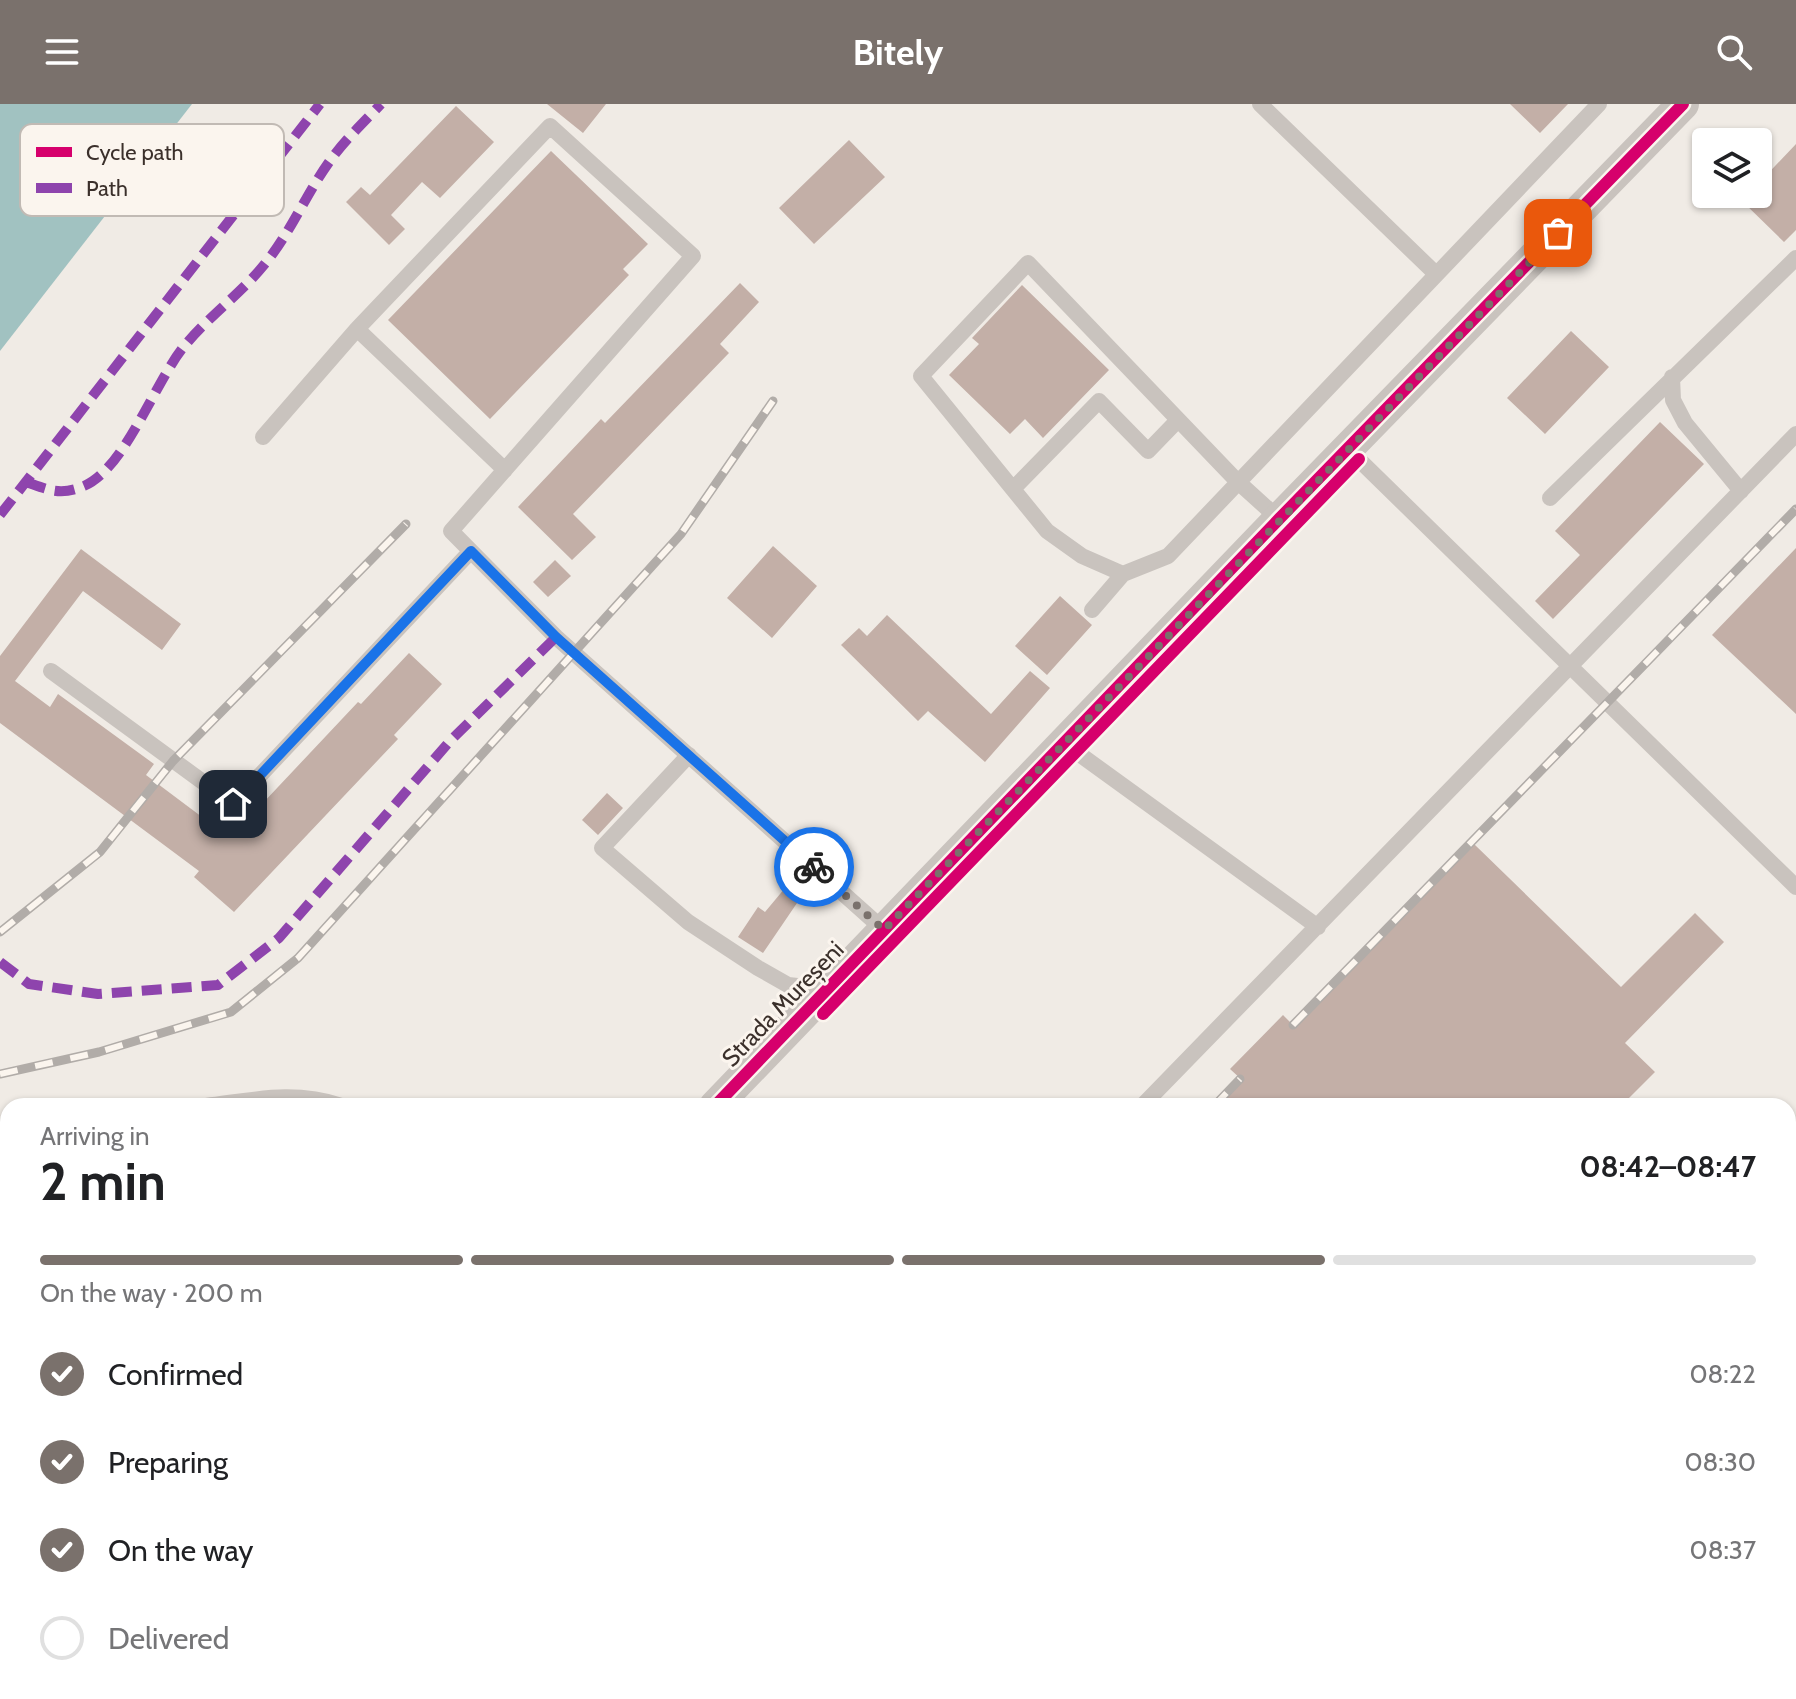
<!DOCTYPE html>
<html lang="en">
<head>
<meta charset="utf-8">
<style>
	body { margin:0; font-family:Cabin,sans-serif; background:#f6f6f6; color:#202124; height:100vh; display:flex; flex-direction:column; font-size:30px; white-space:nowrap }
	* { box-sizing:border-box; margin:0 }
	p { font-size:26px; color:#757577 }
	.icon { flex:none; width:44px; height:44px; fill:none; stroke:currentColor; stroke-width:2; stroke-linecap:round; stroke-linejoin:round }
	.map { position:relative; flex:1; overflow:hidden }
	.drawer { position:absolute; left:0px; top:994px; width:1796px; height:602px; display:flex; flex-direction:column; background:#fff; border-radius:24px 24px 0 0; box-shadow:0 2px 6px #0004 }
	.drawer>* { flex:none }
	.buttons { position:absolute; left:1692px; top:24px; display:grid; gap:16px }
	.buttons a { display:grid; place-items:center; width:80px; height:80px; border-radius:8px; background:#fff; box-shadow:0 2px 6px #0004; font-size:40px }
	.pin { position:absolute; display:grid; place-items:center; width:68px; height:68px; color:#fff; margin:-34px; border-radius:16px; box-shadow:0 4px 12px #0006 }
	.courier { position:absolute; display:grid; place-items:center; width:80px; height:80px; margin:-40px; border:6px solid #1a73e8; border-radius:50%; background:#fff; color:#222; box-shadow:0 2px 10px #0007 }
	.summary em { font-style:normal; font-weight:700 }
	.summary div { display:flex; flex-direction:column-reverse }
	.summary { display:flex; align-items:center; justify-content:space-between; height:136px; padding:0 40px }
	h1 { font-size:52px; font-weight:700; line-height:60px }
	.bar { display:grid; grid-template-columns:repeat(4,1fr); gap:12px 8px; align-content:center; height:96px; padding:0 40px }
	.bar i { height:10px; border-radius:6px; background:#e0e0e0 }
	.bar .on { background:#7a716c }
	.bar p { grid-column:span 4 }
	ol { padding:0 40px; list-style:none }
	li { display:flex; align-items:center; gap:24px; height:88px }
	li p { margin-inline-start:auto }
	li .icon { padding:8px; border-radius:50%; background:#7a716c; color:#fff; stroke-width:4 }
	li:last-child { color:#757577 }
	li i { width:44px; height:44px; border:4px solid #e0e0e0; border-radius:50% }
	header { display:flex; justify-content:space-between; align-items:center; height:104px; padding:0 40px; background:#7a716c; color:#fff; font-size:36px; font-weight:700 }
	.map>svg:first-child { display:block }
	.water { fill:#a1c2c1 }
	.building { fill:#c3afa7 }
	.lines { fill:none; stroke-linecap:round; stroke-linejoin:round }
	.service { stroke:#c9c3be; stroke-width:16 }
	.minor { stroke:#c9c3be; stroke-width:32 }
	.rail-casing { stroke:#b1aca8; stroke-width:9 }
	.rail { stroke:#fbf5ee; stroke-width:6; stroke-dasharray:18; stroke-linecap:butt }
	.quiet { stroke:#8e44ad; stroke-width:10; stroke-dasharray:20 10; stroke-linecap:butt }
	.cycleway-casing { stroke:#fbf5ee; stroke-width:17 }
	.cycleway { stroke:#d6006c; stroke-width:12 }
	.done { stroke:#7a716c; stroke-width:8; stroke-dasharray:0 14.4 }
	.route { stroke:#1a73e8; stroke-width:10 }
	.labels { text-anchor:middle; stroke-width:6; stroke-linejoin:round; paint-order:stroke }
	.street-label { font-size:24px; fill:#3b302b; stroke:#fbf5ee }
	.key { fill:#fbf5ee; stroke:#c1bab4; stroke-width:2 }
	.key-label { font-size:22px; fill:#3b302b }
</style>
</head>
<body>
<header><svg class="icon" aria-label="menu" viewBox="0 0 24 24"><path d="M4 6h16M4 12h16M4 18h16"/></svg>Bitely<svg class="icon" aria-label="search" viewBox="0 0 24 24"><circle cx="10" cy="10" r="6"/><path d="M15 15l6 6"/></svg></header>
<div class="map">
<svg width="1796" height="1595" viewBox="0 0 1796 1595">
	<rect width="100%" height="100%" fill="#f0ebe5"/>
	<path class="water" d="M0,0h192l-192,247z"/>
	<path class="building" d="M547,0h59l-23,29z
		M1510,0h58l-28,29z
		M456,2l38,36 -54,56 -18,-16 -31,33 14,14 -16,16 -43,-43 15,-15 9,8z
		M849,36l36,37 -71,67 -35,-36z
		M1796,40v86l-12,12 -42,-41 6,-7h10v-10z
		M551,47l97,93 -25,25 6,6 -139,144 -102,-99z
		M740,179l19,19 -39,42 9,9 -156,161 23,23 -24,23 -54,-53 83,-88 4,4z
		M1022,181l87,85 -66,68 -18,-19 -15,15 -61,-59 30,-31 -7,-6z
		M1571,227l38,36 -64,67 -38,-36z
		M1660,318l44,42 -151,155 -18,-18 45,-46 -25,-24z
		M773,442l44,40 -45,52 -45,-40z
		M1796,444v166l-84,-79z
		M81,445l100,75 -19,26 -79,-59 -68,90 35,26 8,-13 96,70 -8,11 84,63 128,-136 3,2 48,-51 33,31 -48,51 4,4 -164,173 -40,-35 5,-6 -199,-148v-67z
		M555,456l16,16 -23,21 -15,-15z
		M1060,492l32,29 -45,50 -32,-29z
		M887,511l104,99 39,-43 20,17 -65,74 -57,-51 -10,10 -77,-76 18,-17 8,8z
		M607,689l16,15 -25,27 -16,-15z
		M1474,740l147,143 74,-74 29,29 -99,101 30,29 -34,34h-404l25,-26 -12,-11 53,-54 12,12z
		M800,766l12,11 -49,72 -25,-16 20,-30 7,5z"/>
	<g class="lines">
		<path class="service" d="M1260,0l176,170
			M357,225l148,141
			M1672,273l1,23 12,23 56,68
			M263,333l94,-108 193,-203 143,130 -242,275 105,106 328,293
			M1348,345l448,438
			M1013,385l86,-88 49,50 30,-31
			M1550,394l246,-240
			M1123,470l-41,-18 -35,-25 -126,-155 107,-113 209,218 42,38
			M1092,506l31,-36 45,-18 431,-452
			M51,567l182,133 238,-253
			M1064,639l254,184
			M689,651l-87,93 86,74 70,46 30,17 38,4
			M206,1002c49,-6 87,-16 136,0
			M1142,1002l654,-672
			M0,1096l8,-6
			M0,1232l8,-8
			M1648,1588l7,7
			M562,1595l7,-7
			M1277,1595l7,-7
			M1564,1595l6,-7"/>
		<path class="minor" d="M715,1002l564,-587 404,-415
			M144,1595l7,-7"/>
		<g class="rail-casing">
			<path id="rail" d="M0,828l100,-80 73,-91 233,-237
				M1293,921l503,-516
				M0,970l99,-22 132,-40 67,-54 383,-424 92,-133
				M1214,1002l26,-27
				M905,1595l2,-7
				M922,1595l1,-7
				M992,1595l4,-7
				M1008,1595l4,-7
				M1059,1595l6,-7
				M1104,1595l7,-7
				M1144,1595l6,-7
				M1248,1595l7,-7"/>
		</g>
		<use href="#rail" class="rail"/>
		<path class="quiet" d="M26,378c23,8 34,14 58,4 42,-18 71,-106 102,-142 26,-31 61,-55 85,-88 23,-31 38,-67 61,-98 14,-19 32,-36 49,-54
			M0,411l320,-411
			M0,858l29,22 69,10 120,-9 61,-47 171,-197 106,-104"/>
		<g class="cycleway-casing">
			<path id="cycleway" d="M823,910l536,-555
				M715,1002l564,-587 404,-415"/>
		</g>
		<use href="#cycleway" class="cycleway"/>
	</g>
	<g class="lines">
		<path class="done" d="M814,763l70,63 674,-697"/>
		<path class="route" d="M233,700l238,-253 85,86 258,230"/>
	</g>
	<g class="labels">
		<g class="street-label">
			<text transform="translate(783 900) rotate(-46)" y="8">Strada Mureșeni</text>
		</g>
	</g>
	<rect x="20" y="20" width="264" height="92" rx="12" class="key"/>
	<rect x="36" y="43" width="36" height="10" fill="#d6006c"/>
	<rect x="36" y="79" width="36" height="10" fill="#8e44ad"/>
	<g class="key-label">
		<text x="86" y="56">Cycle path</text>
		<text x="86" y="92">Path</text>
	</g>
</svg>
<div class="buttons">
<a><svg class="icon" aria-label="layers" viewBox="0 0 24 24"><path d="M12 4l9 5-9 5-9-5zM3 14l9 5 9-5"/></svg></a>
</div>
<div class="pin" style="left:1558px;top:129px;background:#ea580c"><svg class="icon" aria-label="bag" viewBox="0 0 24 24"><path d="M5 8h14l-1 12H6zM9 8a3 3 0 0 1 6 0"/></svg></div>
<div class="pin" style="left:233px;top:700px;background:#1f2937"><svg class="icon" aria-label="home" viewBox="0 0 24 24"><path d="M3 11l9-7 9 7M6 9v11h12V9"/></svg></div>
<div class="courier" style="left:814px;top:763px"><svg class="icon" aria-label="bike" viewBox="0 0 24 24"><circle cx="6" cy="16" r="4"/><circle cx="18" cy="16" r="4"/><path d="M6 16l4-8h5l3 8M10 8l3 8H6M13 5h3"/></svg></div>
<section class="drawer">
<div class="summary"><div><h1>2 min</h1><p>Arriving in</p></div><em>08:42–08:47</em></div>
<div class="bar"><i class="on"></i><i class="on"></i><i class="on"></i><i></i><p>On the way · 200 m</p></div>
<ol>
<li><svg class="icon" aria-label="check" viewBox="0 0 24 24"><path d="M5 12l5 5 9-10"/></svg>Confirmed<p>08:22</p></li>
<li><svg class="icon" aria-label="check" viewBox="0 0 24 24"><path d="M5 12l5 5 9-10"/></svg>Preparing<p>08:30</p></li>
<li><svg class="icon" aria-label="check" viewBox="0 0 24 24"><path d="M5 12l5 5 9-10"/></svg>On the way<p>08:37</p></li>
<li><i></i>Delivered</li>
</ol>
</section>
</div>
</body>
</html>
